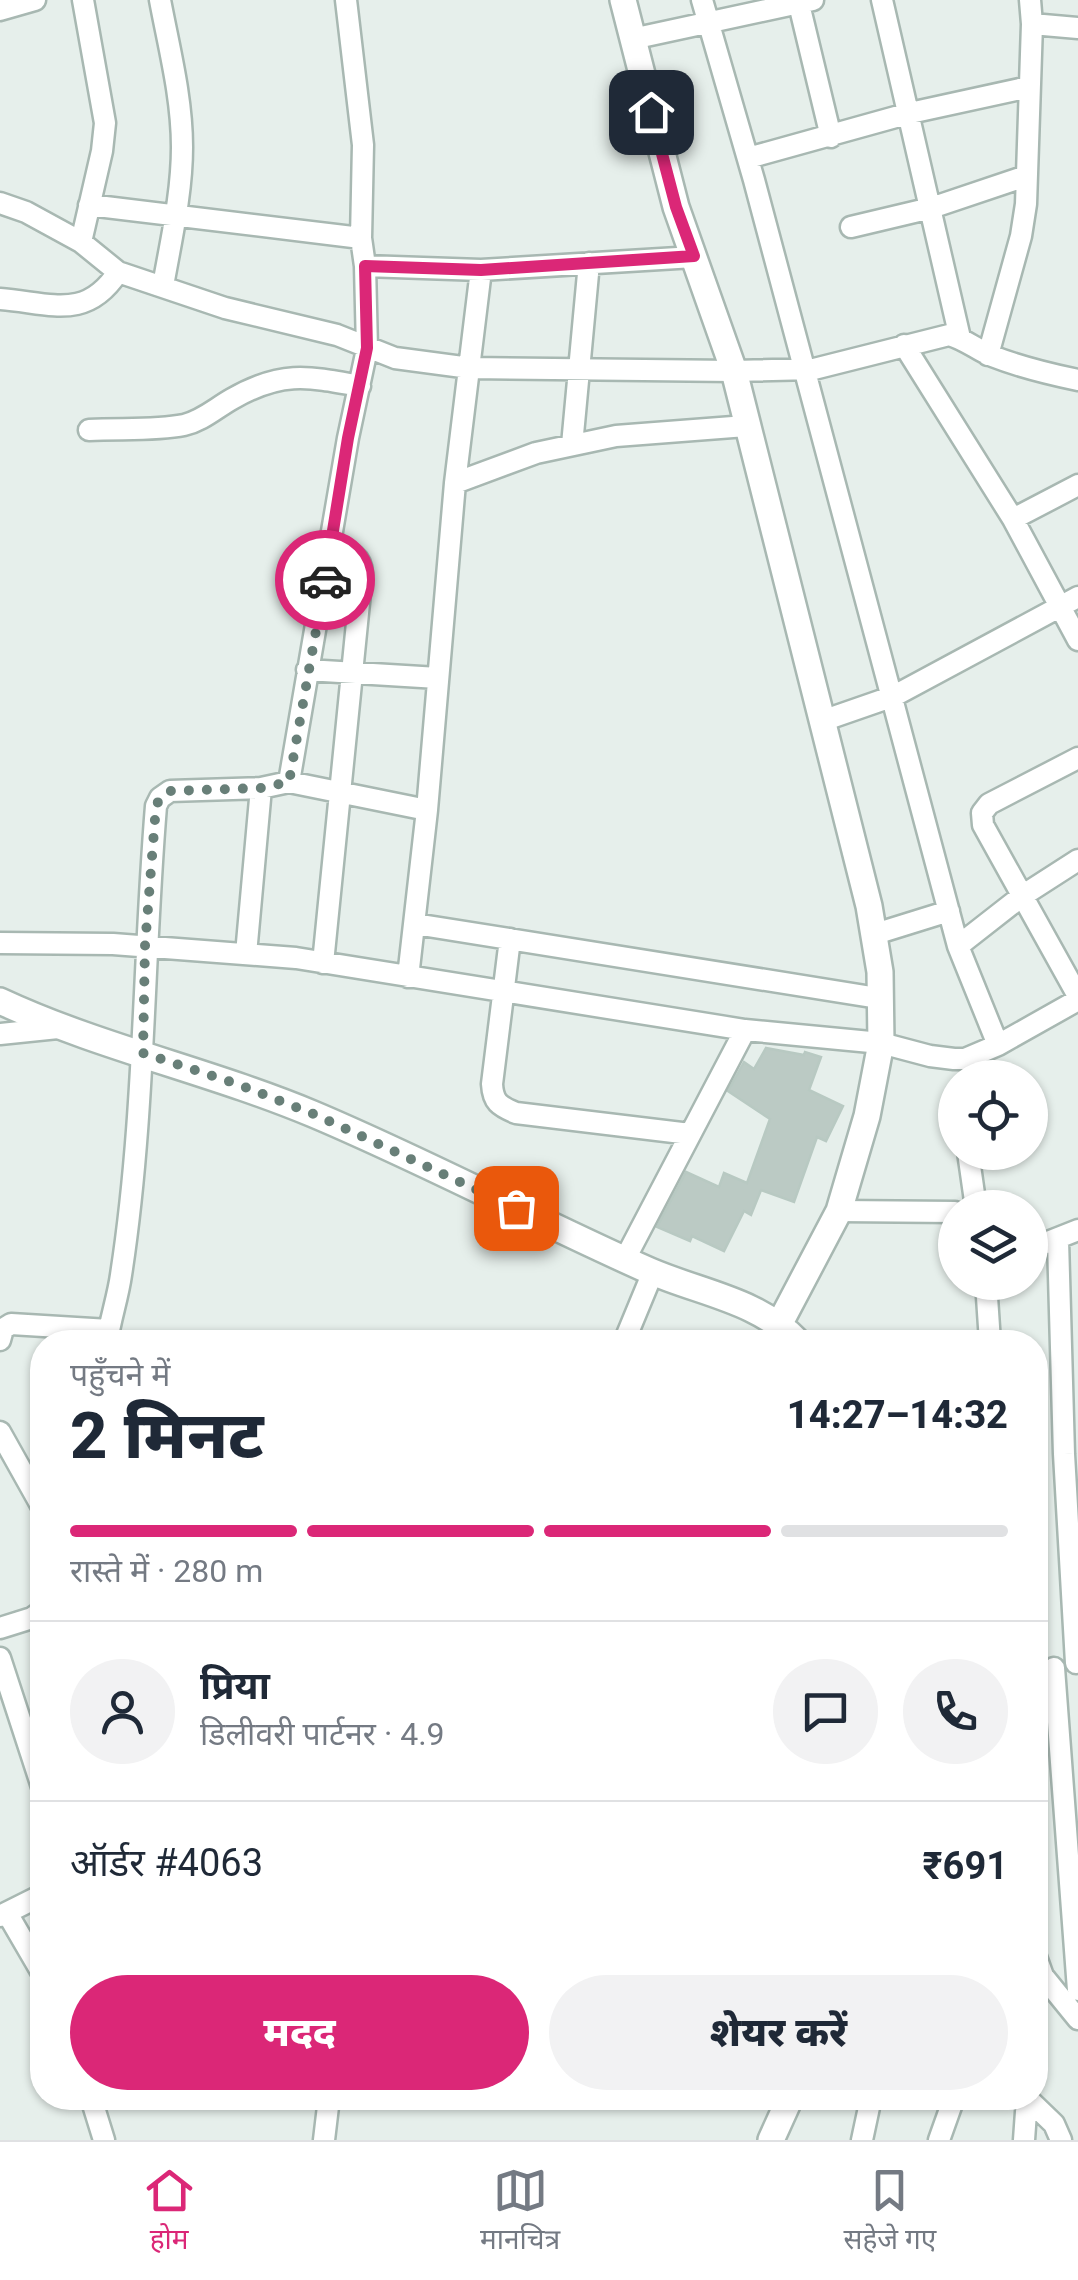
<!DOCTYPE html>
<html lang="hi">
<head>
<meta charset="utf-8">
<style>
	body { margin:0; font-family:Roboto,"Noto Sans Devanagari",sans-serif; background:#f2f2f3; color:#1f2937; height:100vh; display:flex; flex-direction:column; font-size:38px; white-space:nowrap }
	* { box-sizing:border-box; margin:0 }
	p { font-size:32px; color:#747a83 }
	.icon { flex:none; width:55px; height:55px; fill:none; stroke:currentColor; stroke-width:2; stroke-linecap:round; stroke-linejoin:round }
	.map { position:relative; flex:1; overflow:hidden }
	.drawer { position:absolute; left:30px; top:1330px; width:1018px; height:780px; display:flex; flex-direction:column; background:#fff; border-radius:40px; box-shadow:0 2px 8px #0004 }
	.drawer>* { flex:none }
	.fabs { position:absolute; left:938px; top:1060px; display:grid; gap:20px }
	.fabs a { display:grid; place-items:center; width:110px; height:110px; border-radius:50%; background:#fff; box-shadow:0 2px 8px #0004; font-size:50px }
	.pin { position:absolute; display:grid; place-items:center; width:85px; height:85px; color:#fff; margin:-42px; border-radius:20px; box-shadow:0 5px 15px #0006 }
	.courier { position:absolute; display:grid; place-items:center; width:100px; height:100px; margin:-50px; border:8px solid #db2777; border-radius:50%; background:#fff; color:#222; box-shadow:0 2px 12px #0007 }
	.overview em { font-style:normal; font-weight:800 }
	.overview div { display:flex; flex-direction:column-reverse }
	.overview { display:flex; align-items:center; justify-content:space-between; height:170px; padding:0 40px }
	h1 { font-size:65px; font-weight:800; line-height:75px }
	.bar { display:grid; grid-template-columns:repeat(4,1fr); gap:15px 10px; align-content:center; height:120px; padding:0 40px }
	.bar i { height:12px; border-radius:8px; background:#e0e1e3 }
	.bar .on { background:#db2777 }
	.bar p { grid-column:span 4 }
	.line { display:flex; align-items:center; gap:25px; padding:0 40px; border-top:2px solid #e0e1e3 }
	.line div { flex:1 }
	.round { display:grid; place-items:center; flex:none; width:105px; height:105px; border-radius:52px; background:#f2f2f3 }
	.primary-button { display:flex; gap:20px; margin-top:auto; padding:20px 40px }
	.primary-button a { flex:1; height:115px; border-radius:60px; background:#db2777; color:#fff; font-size:40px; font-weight:800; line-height:115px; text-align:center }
	.primary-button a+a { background:#f2f2f3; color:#1f2937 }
	.tabs { display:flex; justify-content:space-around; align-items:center; height:140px; border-top:2px solid #e0e1e3; background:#fff; font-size:28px; color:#747a83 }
	.tabs a { display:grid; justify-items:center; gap:5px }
	.tabs .on { color:#db2777 }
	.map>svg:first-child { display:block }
	.building { fill:#bbcac4; stroke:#b8c9c2; stroke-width:2.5 }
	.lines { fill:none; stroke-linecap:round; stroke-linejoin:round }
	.minor-casing { stroke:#a8b8b2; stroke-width:25 }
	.tertiary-casing { stroke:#a8b8b2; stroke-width:30 }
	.minor { stroke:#fff; stroke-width:20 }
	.tertiary { stroke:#fff; stroke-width:25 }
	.done { stroke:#687f78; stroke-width:10; stroke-dasharray:0 18 }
	.route { stroke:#db2777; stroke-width:12 }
</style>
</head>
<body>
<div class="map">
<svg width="1078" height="2140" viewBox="0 0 1078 2140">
	<rect width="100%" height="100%" fill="#e6efeb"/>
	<path class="building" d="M766,1048l38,7 1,-3 16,5 -12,33 34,16 -17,35 -9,-4 -23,65 -33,-12 -10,25 -7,-4 -20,40 -32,-15 -2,5 -33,-14 29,-55 33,15 5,-14 23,10 23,-64 -42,-28 16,-29 10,7z"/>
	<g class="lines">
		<g class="minor-casing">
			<path id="minor" d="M160,0c9,48 22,97 22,147 0,47 -11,93 -19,139
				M702,0l52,180 204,766 40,99
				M798,0l33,137
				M882,0l78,338
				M0,10l35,-10
				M1032,24l46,4
				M632,39l181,-39
				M748,158l162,-45 119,-26
				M0,203l26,9 55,30 37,30 107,36 112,27 58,23 75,10 264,3 80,-2 135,-34c16,4 28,15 43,21 28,11 57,18 86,24
				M89,205l272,33
				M851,227l80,-19 95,-32
				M81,242l21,-91 3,-28 -22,-123
				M365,266l116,4 213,-13
				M0,299c51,4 86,22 118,-27
				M904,345l109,174 65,121
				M988,355l33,-119 5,-32 6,-180 -2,-24
				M89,430c31,-2 65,1 95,-5 18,-4 32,-17 48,-26 49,-28 74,-23 128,-13
				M572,445l17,-182
				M455,483l81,-30 80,-17 130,-10
				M1013,519l65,-34
				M307,670l131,8
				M822,721l72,-25 184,-99
				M1078,758l-89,46 -7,9 1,12 95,171
				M289,782l59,-344 19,-89 -2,-83 -4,-28 2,-93 -17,-145
				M415,924l463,74
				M875,934l74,-23
				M510,939l-18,145c1,18 7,22 24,29l174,21
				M0,943l113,1 183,14 449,72 136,13 49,13 24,3h11l33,-14 80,-45
				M958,946l64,-50 56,-36
				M246,954l15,-166
				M323,963l39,-390c-1,-19 -14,-21 -30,-27
				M408,977l19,-167 28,-327 26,-213
				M0,1034l58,-6
				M968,1152l8,56
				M839,1211l116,1
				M1058,1240l6,214 12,209
				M1030,1249l48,-19
				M625,1259l120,-229
				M986,1282l4,60
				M0,1340l3,-11 8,-5 98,6
				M107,1342c3,-22 11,-45 14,-67 24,-155 22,-313 35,-469l4,-8 10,-7 91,-3 28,-6 138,28
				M624,1342l29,-70
				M0,1432l42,75
				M0,1628l32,-10 10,-7
				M0,1658l42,129
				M1054,1668l24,322
				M7,1913l35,60
				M0,1916l42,-21
				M1035,1954l8,22 35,43
				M91,2098l13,42
				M1027,2098l27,26 7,16
				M324,2140l5,-42
				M862,2140l9,-42
				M939,2140l15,-42
				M1024,2140l3,-42"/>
		</g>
		<g class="tertiary-casing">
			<path id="tertiary" d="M623,0l53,207 58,164 135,535 11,66 1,71 -14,73 -28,95 -59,112
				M0,1001c101,47 210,70 313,113 114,48 224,107 337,157 51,22 108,29 148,71
				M771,2140l19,-42"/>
		</g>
		<use href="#minor" class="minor"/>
		<use href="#tertiary" class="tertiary"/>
	</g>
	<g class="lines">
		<path class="done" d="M325,580l-36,202 -28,6 -91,3 -10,7 -4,8 -11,140 -2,107 94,31 79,31 200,93"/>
		<path class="route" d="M325,580l23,-142 19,-90 -2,-82 116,4 213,-14 -18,-49 -25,-95"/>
	</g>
</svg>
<div class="fabs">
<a><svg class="icon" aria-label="locate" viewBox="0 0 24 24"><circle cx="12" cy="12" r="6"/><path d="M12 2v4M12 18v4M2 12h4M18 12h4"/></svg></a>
<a><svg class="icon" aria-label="layers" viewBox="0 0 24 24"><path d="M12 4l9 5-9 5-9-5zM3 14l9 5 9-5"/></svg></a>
</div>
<div class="pin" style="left:516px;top:1208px;background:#ea580c"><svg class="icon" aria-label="bag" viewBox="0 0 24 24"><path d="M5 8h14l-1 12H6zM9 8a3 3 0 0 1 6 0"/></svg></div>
<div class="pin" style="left:651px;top:112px;background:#1f2937"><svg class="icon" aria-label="home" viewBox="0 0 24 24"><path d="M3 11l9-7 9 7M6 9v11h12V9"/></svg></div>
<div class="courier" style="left:325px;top:580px"><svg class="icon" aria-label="car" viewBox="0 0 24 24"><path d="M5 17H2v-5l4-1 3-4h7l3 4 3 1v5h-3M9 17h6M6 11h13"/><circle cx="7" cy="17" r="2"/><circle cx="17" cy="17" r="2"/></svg></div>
<section class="drawer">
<div class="overview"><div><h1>2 मिनट</h1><p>पहुँचने में</p></div><em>14:27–14:32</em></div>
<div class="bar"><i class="on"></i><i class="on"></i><i class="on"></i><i></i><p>रास्ते में · 280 m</p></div>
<div class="line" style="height:180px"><a class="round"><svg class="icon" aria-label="person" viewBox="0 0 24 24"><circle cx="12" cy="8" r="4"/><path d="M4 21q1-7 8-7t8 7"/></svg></a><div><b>प्रिया</b><p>डिलीवरी पार्टनर · 4.9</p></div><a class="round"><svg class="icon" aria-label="chat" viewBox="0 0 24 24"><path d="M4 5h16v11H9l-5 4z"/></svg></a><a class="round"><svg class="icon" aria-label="phone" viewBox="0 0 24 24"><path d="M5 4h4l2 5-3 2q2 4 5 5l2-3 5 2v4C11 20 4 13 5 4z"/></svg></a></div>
<div class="line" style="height:130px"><div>ऑर्डर #4063</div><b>₹691</b></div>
<div class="primary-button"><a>मदद</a><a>शेयर करें</a></div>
</section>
</div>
<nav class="tabs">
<a class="on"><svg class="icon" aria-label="home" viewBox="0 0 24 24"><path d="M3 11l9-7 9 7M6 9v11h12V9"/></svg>होम</a>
<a><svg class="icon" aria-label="map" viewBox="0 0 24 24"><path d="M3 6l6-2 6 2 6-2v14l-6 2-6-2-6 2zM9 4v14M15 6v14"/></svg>मानचित्र</a>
<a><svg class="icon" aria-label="saved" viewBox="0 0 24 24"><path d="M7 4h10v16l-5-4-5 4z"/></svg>सहेजे गए</a>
</nav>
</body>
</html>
